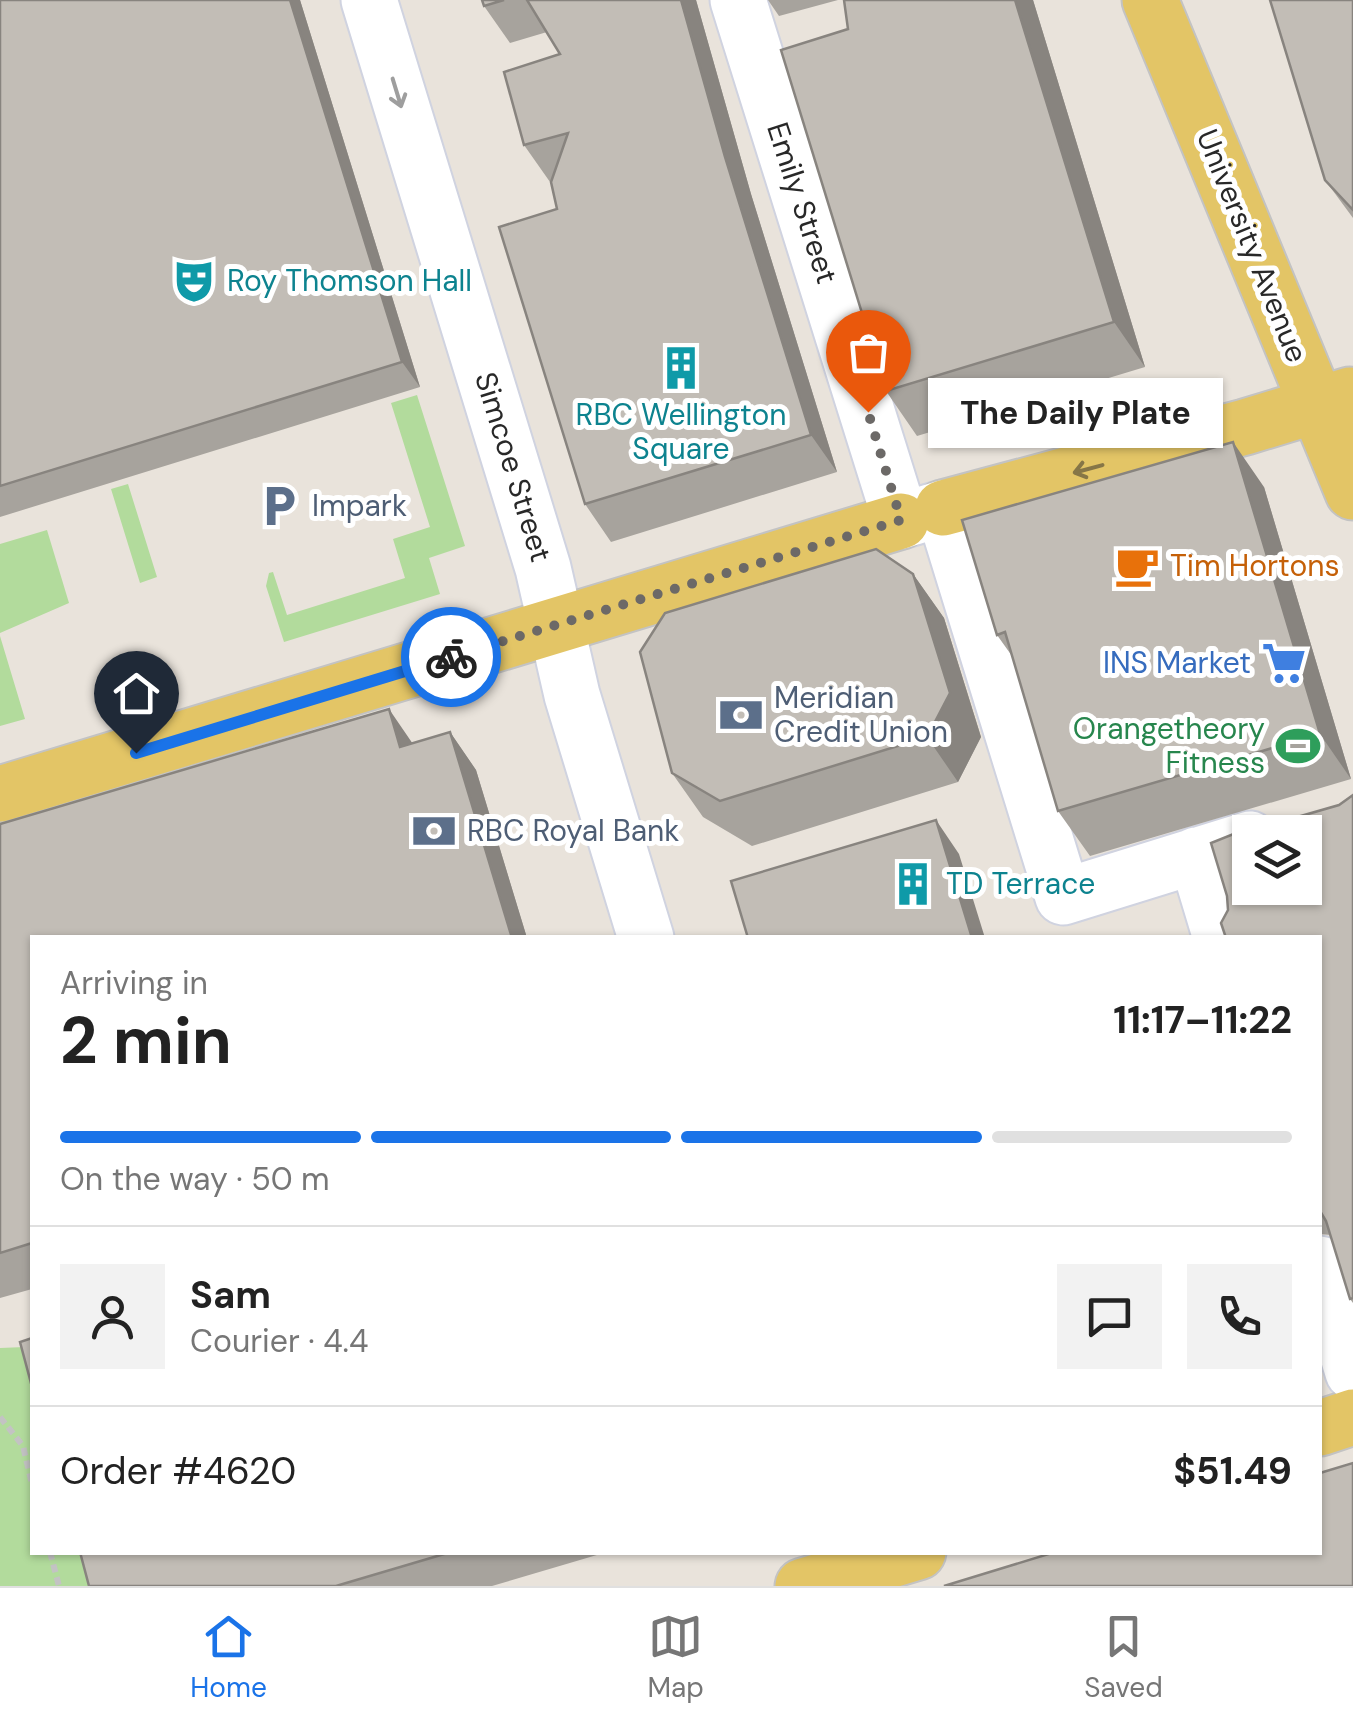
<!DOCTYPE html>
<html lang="en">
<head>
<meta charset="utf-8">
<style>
	body { margin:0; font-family:"DM Sans",sans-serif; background:#f2f2f2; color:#222; height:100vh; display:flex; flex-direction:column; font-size:38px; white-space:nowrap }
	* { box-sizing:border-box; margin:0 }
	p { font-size:32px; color:#767676 }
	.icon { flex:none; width:55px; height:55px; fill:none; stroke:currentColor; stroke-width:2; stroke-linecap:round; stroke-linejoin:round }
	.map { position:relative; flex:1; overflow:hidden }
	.drawer { position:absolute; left:30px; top:935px; width:1292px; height:620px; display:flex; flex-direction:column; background:#fff; border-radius:0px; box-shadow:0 2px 8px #0004 }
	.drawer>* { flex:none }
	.fabs { position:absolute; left:1232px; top:815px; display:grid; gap:20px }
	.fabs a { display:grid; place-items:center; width:90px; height:90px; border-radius:0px; background:#fff; box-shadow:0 2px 8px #0004; font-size:50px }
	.pin { position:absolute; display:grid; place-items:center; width:85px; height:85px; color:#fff; margin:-102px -42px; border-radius:50% 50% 50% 0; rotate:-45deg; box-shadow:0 0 10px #0007 }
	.pin .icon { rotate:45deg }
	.courier { position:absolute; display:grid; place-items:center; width:100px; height:100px; margin:-50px; border:8px solid #1a73e8; border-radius:50%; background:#fff; color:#222; box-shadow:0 2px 12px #0007 }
	.bubble { position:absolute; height:70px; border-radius:0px; background:#fff; box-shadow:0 2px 8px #0004; font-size:32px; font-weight:700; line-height:70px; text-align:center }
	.head em { font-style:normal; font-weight:700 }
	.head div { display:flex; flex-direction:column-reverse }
	.head { display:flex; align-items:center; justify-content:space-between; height:170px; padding:0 30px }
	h1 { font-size:65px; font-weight:700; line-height:75px }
	.bar { display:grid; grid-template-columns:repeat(4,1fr); gap:15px 10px; align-content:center; height:120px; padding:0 30px }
	.bar i { height:12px; border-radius:8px; background:#e0e0e0 }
	.bar .current { background:#1a73e8 }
	.bar p { grid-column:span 4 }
	.line { display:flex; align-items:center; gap:25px; padding:0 30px; border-top:2px solid #e0e0e0 }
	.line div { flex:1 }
	.round { display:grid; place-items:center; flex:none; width:105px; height:105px; border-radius:0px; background:#f2f2f2 }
	.tab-bar { display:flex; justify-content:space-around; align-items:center; height:140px; border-top:2px solid #e0e0e0; background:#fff; font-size:28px; color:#767676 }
	.tab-bar a { display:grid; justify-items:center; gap:5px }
	.tab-bar .current { color:#1a73e8 }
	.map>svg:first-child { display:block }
	.green { fill:#b2db9c }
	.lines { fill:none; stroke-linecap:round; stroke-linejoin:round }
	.minor-casing { stroke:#d0d3e0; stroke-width:59 }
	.major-casing { stroke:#c3c3c3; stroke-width:59 }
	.path { stroke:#c3c3c3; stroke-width:6; stroke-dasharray:8 5; stroke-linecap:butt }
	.minor { stroke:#fff; stroke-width:55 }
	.major { stroke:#e3c566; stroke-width:55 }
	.wall { fill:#a7a39d }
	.shaded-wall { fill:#88847f }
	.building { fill:#c2bdb6; stroke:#88847f; stroke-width:2.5; fill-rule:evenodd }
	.oneway { stroke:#9e9e9e }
	.oneway2 { stroke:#867647 }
	.done { stroke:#6c6967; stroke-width:10; stroke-dasharray:0 18 }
	.route { stroke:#1a73e8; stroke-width:12 }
	.labels { text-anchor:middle; stroke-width:10; stroke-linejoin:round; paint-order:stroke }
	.street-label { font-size:30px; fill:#282828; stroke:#fff }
	.culture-label { font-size:30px; fill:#0d838f; stroke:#fff; text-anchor:start }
	.service-label { font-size:30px; fill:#4e5e75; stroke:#fff; text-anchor:start }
	.food-label { font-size:30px; fill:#c56008; stroke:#fff; text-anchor:start }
	.shop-label { font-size:30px; fill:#366cbe; stroke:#fff; text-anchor:end }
	.leisure-label { font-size:30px; fill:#27864d; stroke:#fff; text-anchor:end }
</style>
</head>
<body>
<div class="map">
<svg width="1353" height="1586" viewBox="0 0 1353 1586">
	<rect width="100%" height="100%" fill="#e9e3db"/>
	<path class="green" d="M417,395l48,151 -36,12 11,36 -156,48 -18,-56 3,-13 4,-1 14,43 118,-37 -12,-39 37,-12 -39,-124z
		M128,484l29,93 -17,6 -29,-94z
		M47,530l22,73 -69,30v-89z
		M0,636l25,83 -25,7z
		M25,1347l7,11v194l63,1 10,33h-105v-238z"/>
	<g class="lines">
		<g class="minor-casing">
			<path id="minor" d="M369,0l174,568 29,127 74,243
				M738,0l163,521 42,-13 120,389 187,-58
				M1196,855l25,83
				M1320,1264l33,108"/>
		</g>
		<g class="major-casing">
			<path id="major" d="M1150,0l203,492
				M943,508l302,-81 105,-32
				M0,794l901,-273
				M1320,1428l33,-11
				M803,1586l115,-34"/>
		</g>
		<path class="path" d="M0,1417l23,29 9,38
			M50,1552l9,34"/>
		<use href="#minor" class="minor"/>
		<use href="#major" class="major"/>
	</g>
	<path class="wall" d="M0,0h300l120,387 -420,130z
		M482,0h214l55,194 86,278 -226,70 -26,-38 -28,-295 -6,-28 -1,1 -26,-37 36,-91 -13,-22 -37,11 -26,-37z
		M768,0h70l-59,16z
		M844,0h189l112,367 -228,69 -31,-45 -38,-362z
		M1353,0v218l-28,-38z
		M1264,487l87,292 -261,77 -32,-45 -46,-155 -15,-21z
		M913,574l31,44 37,119 -23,45 -206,64 -49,-29 -31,-44z
		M450,732l26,38 51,168h-495v351l-32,9v-474l412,-81z
		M1353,795v508l-3,-4 -19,-64 -11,-1v-296l-92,-28 31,-82 80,-23z
		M80,1552h527l-115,34h-403z"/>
	<path class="shaded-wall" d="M290,0h10l120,387 -18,-25z
		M681,0h15l55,194 86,278 -26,-37 -86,-278z
		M1015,0h18l112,367 -31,-45z
		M1233,442l31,45 87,292 -31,-45z
		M913,574l31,44 37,119 -23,45 -31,-45z
		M389,709l26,38h-15z
		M450,732l26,38 51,168h-15z
		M936,820l23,34 26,84h-13z"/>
	<path class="building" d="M0,0h290l112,362 -402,124z
		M482,0h22l-20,6z
		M527,0h154l44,157 86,278 -226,69 -86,-277 58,-18 -6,-27 17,-49 -44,12 -20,-73 56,-18z
		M844,0h171l99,322 -228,69 -105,-341 67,-21z
		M1270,0h83v210l-28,-30z
		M1233,442l87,292 -262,77 -53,-179 -8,3 -35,-115z
		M876,549l37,25 37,119 -23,44 -207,64 -48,-28 -32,-121 25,-39z
		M389,709l11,38 50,-15 62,206h-480v305l-32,10v-429z
		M1353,795v503l-3,1 -24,-78 -6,-10v-273h-94l-5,-15 7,-13 -1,-14 -16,-53 35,-14 13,-1 80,-23zM1250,832h55v56h-55z
		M936,820l36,118h-224l-17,-57z
		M32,1338v49l-12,-45z
		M1353,1463v123h-409l111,-34h265v-79z
		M80,1552h371l-115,34h-247z"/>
	<defs><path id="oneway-shaft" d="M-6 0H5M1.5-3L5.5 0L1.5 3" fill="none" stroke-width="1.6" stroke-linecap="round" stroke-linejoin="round" transform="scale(2.5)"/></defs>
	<use class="oneway" href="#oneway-shaft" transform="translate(397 93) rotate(73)"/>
	<use class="oneway2" href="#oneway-shaft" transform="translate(1088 469) rotate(165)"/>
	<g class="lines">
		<path class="done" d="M451,657l450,-137 -33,-108"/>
		<path class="route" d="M136,753l315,-96"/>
	</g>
	<defs>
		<g id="theatre-bare" transform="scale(3.45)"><path d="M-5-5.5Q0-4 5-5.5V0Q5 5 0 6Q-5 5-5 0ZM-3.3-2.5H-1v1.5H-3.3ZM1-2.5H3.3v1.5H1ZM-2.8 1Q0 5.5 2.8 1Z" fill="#0f9aa8" stroke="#fff" stroke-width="2.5" paint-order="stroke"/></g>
		<g id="building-bare" transform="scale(3.45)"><path d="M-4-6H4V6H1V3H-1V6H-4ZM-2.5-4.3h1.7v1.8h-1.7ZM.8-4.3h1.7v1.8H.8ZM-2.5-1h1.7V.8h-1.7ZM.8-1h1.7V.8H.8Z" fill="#0f9aa8" stroke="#fff" stroke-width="2.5" paint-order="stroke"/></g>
		<g id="parking-bare" transform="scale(3.45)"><path d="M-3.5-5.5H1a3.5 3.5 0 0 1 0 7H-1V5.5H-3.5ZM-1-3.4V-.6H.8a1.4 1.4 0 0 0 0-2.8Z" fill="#5c6f8a" stroke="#fff" stroke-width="2.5" paint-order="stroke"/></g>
		<g id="cafe-bare" transform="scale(3.45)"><path d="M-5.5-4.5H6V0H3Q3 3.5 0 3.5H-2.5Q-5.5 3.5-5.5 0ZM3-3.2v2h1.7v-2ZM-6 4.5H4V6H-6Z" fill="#e8710a" stroke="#fff" stroke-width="2.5" paint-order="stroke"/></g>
		<g id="supermarket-bare" transform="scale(3.45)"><path d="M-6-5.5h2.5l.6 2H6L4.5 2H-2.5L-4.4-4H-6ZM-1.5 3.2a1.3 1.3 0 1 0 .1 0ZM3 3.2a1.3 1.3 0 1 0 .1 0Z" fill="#3f7fe0" stroke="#fff" stroke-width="2.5" paint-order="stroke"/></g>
		<g id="bank-bare" transform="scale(3.45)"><path d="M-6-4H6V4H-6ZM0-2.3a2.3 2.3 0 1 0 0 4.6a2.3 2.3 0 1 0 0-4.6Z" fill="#5c6f8a" stroke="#fff" stroke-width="2.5" paint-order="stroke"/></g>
		<g id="stadium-bare" transform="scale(3.45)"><path d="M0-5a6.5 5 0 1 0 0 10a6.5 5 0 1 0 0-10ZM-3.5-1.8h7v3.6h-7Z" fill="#2e9e5b" stroke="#fff" stroke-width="2.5" paint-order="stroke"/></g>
	</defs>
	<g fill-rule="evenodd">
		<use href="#theatre-bare" x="194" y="281"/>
		<use href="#building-bare" x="681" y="368"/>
		<use href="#parking-bare" x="279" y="506"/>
		<use href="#cafe-bare" x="1137" y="566"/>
		<use href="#supermarket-bare" x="1284" y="663"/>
		<use href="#bank-bare" x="741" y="715"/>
		<use href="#stadium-bare" x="1298" y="746"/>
		<use href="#bank-bare" x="434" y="831"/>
		<use href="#building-bare" x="913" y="884"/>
	</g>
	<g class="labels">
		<g class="street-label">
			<text transform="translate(802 203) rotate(72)" y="10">Emily Street</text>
			<text transform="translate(1252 246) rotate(68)" y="10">University Avenue</text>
			<text transform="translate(513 467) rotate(73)" y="10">Simcoe Street</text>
		</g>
		<g class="culture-label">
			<text x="227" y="291">Roy Thomson Hall</text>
			<text x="681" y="425" text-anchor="middle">RBC Wellington<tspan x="681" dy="34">Square</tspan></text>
			<text x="946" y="894">TD Terrace</text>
		</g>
		<g class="service-label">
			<text x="312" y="516">Impark</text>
			<text x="774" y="708">Meridian<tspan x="774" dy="34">Credit Union</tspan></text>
			<text x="467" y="841">RBC Royal Bank</text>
		</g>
		<g class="food-label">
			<text x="1170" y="576">Tim Hortons</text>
		</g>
		<g class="shop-label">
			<text x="1251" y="673">INS Market</text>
		</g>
		<g class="leisure-label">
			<text x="1265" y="739">Orangetheory<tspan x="1265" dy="34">Fitness</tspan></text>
		</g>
	</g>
</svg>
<div class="fabs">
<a><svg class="icon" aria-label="layers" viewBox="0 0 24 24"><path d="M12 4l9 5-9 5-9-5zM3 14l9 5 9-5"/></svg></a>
</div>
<div class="pin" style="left:868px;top:412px;background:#ea580c"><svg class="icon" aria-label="bag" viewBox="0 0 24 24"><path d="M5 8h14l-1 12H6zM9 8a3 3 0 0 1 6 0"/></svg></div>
<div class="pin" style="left:136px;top:753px;background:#1f2937"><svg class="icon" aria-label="home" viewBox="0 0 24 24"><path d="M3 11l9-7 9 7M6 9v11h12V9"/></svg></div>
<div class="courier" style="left:451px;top:657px"><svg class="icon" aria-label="bike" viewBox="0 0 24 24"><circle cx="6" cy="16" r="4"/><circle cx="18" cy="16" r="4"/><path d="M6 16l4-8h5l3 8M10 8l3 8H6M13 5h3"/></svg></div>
<div class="bubble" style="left:928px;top:378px;width:295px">The Daily Plate</div>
<section class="drawer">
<div class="head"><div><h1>2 min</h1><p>Arriving in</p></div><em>11:17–11:22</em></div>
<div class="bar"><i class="current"></i><i class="current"></i><i class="current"></i><i></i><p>On the way · 50 m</p></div>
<div class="line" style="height:180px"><a class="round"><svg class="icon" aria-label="person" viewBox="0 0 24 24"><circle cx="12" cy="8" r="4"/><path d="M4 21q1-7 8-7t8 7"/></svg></a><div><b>Sam</b><p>Courier · 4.4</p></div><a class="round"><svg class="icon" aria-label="chat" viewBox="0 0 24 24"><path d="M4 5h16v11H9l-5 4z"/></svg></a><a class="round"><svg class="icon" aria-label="phone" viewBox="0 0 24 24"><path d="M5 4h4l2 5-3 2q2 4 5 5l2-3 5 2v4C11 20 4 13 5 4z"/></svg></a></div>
<div class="line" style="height:130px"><div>Order #4620</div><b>$51.49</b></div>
</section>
</div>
<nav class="tab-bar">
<a class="current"><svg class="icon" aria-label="home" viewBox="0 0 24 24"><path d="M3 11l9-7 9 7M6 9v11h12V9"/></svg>Home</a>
<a><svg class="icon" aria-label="map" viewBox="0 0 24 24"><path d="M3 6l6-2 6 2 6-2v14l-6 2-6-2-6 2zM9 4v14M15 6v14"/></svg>Map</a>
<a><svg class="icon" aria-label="saved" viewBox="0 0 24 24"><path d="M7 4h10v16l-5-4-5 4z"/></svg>Saved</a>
</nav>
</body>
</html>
